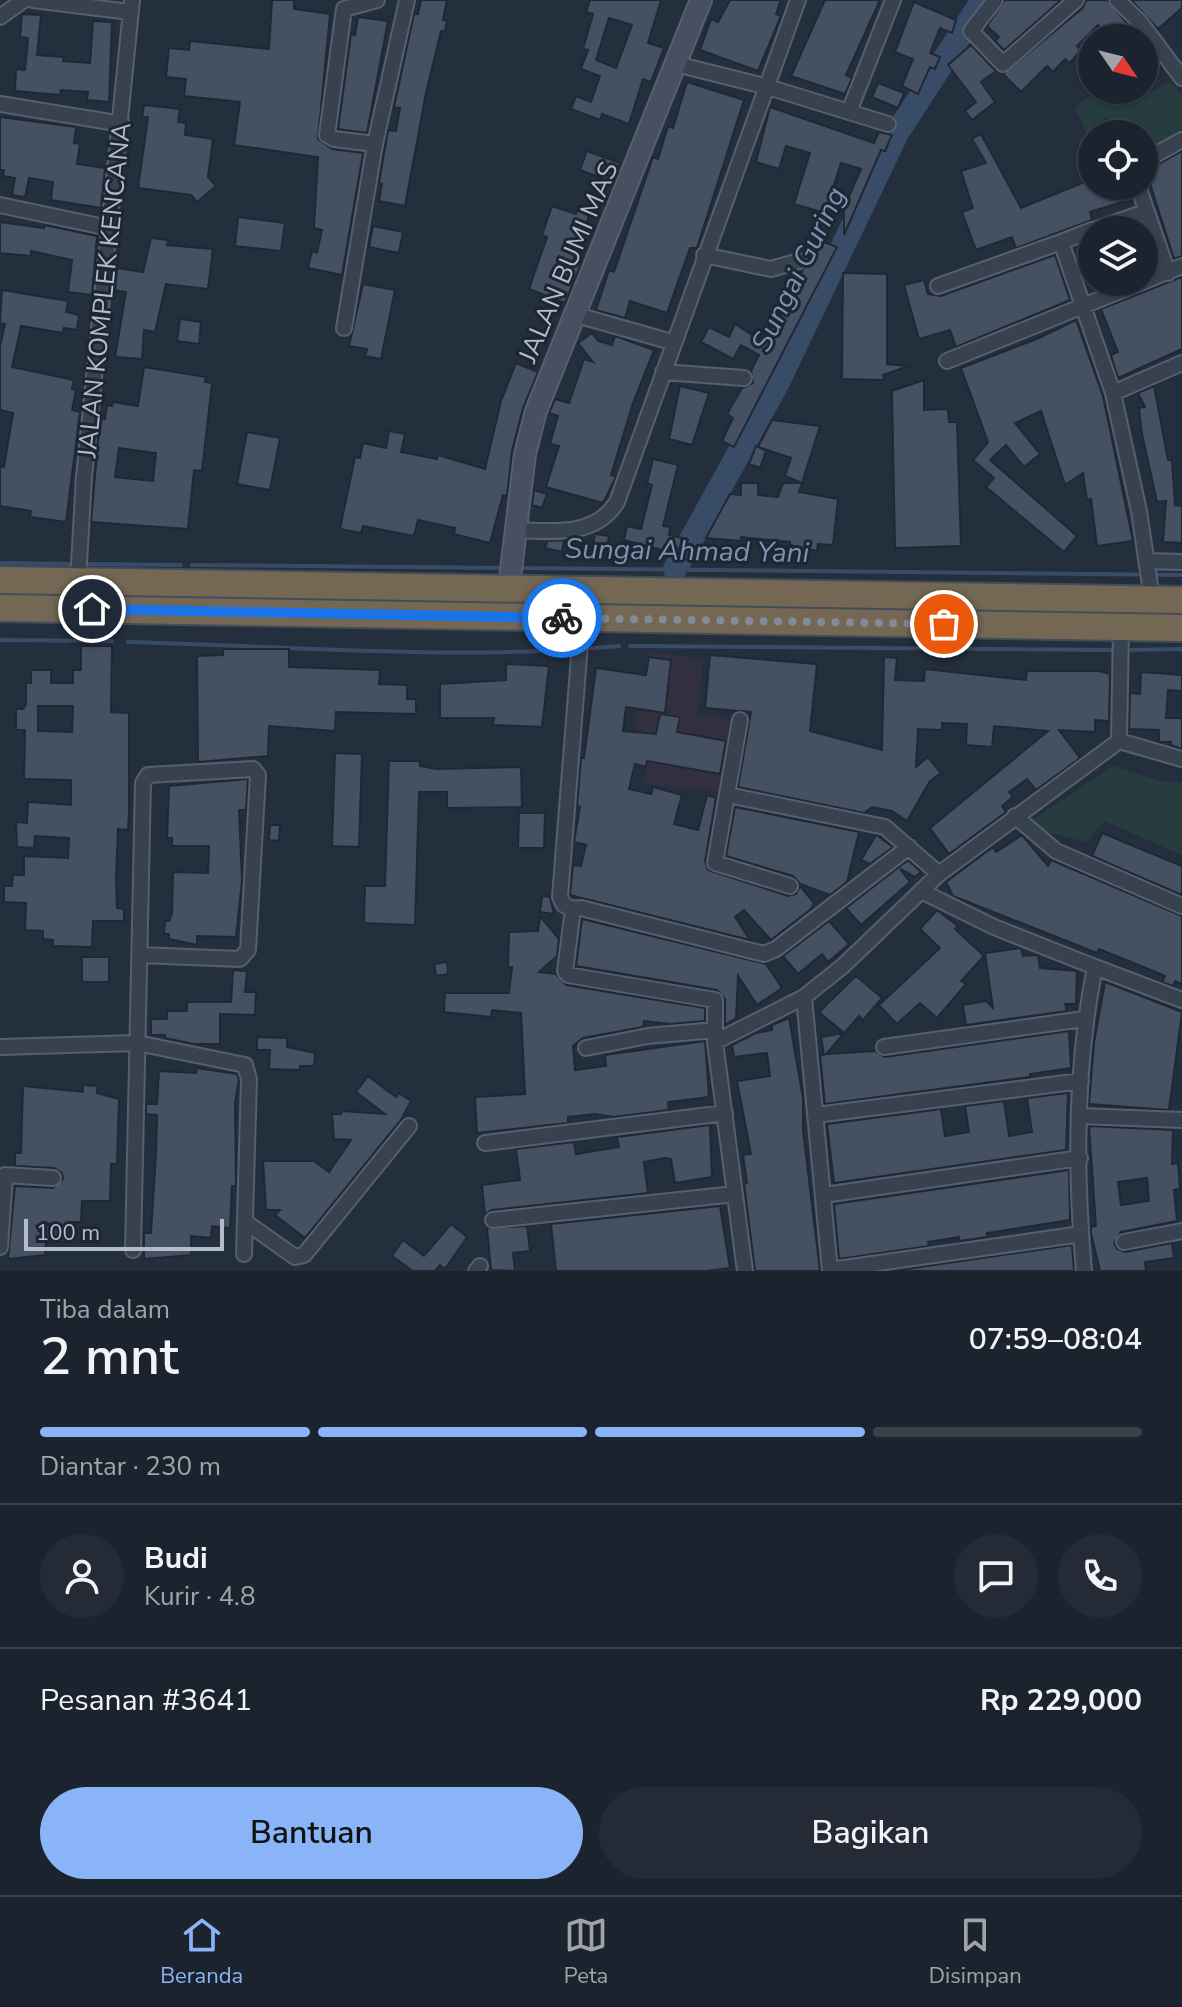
<!DOCTYPE html>
<html lang="id">
<head>
<meta charset="utf-8">
<style>
	body { margin:0; font-family:"Nunito Sans",sans-serif; background:#242b36; color:#f1f3f6; height:100vh; display:flex; flex-direction:column; font-size:30px; white-space:nowrap }
	* { box-sizing:border-box; margin:0 }
	p { font-size:26px; color:#a0a4aa }
	.icon { flex:none; width:44px; height:44px; fill:none; stroke:currentColor; stroke-width:2; stroke-linecap:round; stroke-linejoin:round }
	.map { position:relative; height:1271px; overflow:hidden }
	.side { display:flex; flex-direction:column; background:#1b232e; flex:1 }
	.side>* { flex:none }
	.needle { width:52px; rotate:125deg }
	.controls { position:absolute; left:1078px; top:24px; display:grid; gap:16px }
	.controls a { display:grid; place-items:center; width:80px; height:80px; border-radius:50%; background:#1b232e; box-shadow:0 2px 6px #0004,0 0 0 2px #39404a; font-size:40px }
	.scale { position:absolute; left:24px; bottom:20px; width:200px; box-sizing:border-box; padding-left:8px; border:4px solid #b4bcc9; border-top:0; font-size:22px; line-height:28px; white-space:nowrap; color:#b4bcc9; -webkit-text-stroke:6px #1d2633; paint-order:stroke }
	.pin { position:absolute; display:grid; place-items:center; width:68px; height:68px; color:#fff; margin:-34px; border:4px solid #fff; border-radius:50%; box-shadow:0 2px 8px #0007 }
	.courier { position:absolute; display:grid; place-items:center; width:80px; height:80px; margin:-40px; border:6px solid #1a73e8; border-radius:50%; background:#fff; color:#222; box-shadow:0 2px 10px #0007 }
	.overview em { font-style:normal; font-weight:600 }
	.overview div { display:flex; flex-direction:column-reverse }
	.overview { display:flex; align-items:center; justify-content:space-between; height:136px; padding:0 40px }
	h1 { font-size:52px; font-weight:600; line-height:60px }
	.bar { display:grid; grid-template-columns:repeat(4,1fr); gap:12px 8px; align-content:center; height:96px; padding:0 40px }
	.bar i { height:10px; border-radius:6px; background:#39404a }
	.bar .active { background:#8ab4f8 }
	.bar p { grid-column:span 4 }
	.line { display:flex; align-items:center; gap:20px; padding:0 40px; border-top:2px solid #39404a }
	.line div { flex:1 }
	.round { display:grid; place-items:center; flex:none; width:84px; height:84px; border-radius:42px; background:#242b36 }
	.cta { display:flex; gap:16px; margin-top:auto; padding:16px 40px }
	.cta a { flex:1; height:92px; border-radius:48px; background:#8ab4f8; color:#111; font-size:32px; font-weight:600; line-height:92px; text-align:center }
	.cta a+a { background:#242b36; color:#f1f3f6 }
	.dock { display:flex; justify-content:space-around; align-items:center; height:112px; border-top:2px solid #39404a; background:#1b232e; font-size:22px; color:#a0a4aa }
	.dock a { display:grid; justify-items:center; gap:4px }
	.dock .active { color:#8ab4f8 }
	.map>svg:first-child { display:block }
	.medical { fill:#32303f }
	.green { fill:#263c3f }
	.lines { fill:none; stroke-linecap:round; stroke-linejoin:round }
	.stream { stroke:#394c67; stroke-width:4 }
	.river { stroke:#394c67; stroke-width:24 }
	.building { fill:#455162; stroke:#1f2835; stroke-width:2; fill-rule:evenodd }
	.street-casing { stroke:#565f6c; stroke-width:18 }
	.secondary-casing { stroke:#565f6c; stroke-width:24 }
	.highway-casing { stroke:#434c59; stroke-width:30 }
	.street { stroke:#38414e; stroke-width:14 }
	.secondary { stroke:#465061; stroke-width:20 }
	.highway { stroke:#746855; stroke-width:26 }
	.done { stroke:#828b98; stroke-width:8; stroke-dasharray:0 14.4 }
	.route { stroke:#1a73e8; stroke-width:10 }
	.labels { text-anchor:middle; stroke-width:6; stroke-linejoin:round; paint-order:stroke }
	.street-label { font-size:26px; fill:#b4bcc9; stroke:#1d2633 }
	.water-label { font-size:28px; font-style:italic; fill:#7c92b1; stroke:#1d2633 }
</style>
</head>
<body>
<div class="map">
<svg width="1182" height="1271" viewBox="0 0 1182 1271">
	<rect width="100%" height="100%" fill="#242f3e"/>
	<path class="medical" d="M649,652l54,7 -5,54 39,8 -10,72 -84,-9 10,-49 -19,-7z"/>
	<path class="green" d="M1170,82l12,13v36l-38,23v-20h-27l-7,-12 -23,13 -12,-27 22,-18h43l5,5z
		M1113,766l46,15 23,2v72l-78,-34 -18,21 -43,-11 -13,-9z"/>
	<g class="lines">
		<path class="stream" d="M0,563l74,1
			M82,564l99,1
			M192,565l314,3
			M518,568l664,7
			M0,640l112,1
			M128,642c162,4 329,19 491,4
			M630,646l485,4
			M1124,650l58,-1"/>
		<path class="river" d="M675,569l102,-185 120,-251 86,-133"/>
	</g>
	<path class="building" d="M272,0h22v9l36,5 -12,125 14,10 31,4 -21,122 -34,-7 4,-17 5,2 5,-23 -8,-2 4,-71 -84,-12 6,-43 -56,-6 2,-17 -20,-2 3,-29 20,2 1,-9 79,8z
		M421,0h26l-4,20 4,1 -2,10h-4l-15,62 -21,113 -26,-5 3,-17 -3,-1 9,-53 8,1 4,-23 -6,-1 20,-93h4z
		M590,0h71l-13,43 16,5 -13,34 -8,-3 -14,45 -27,-10 -2,6 -29,-11 5,-13 15,6 9,-26 -19,-7 7,-19 -5,-1 10,-35 -7,-2zM609,18l23,7 -16,43 -20,-8z
		M730,0h51l-5,14 5,2 -23,55 -58,-21 11,-31 7,3z
		M825,0h55l-34,75 6,3 -7,16 -54,-18z
		M1005,0h56l-57,50 -9,-9 4,-4 -12,-11z
		M1086,0h21l33,38h-31l-11,-13 -21,21 4,4 -11,13 -5,-4 -12,13 -6,-6 -26,26 -18,-18 80,-66z
		M1131,0h51v8l-24,21z
		M914,2l42,18 -4,13 -12,-5 -10,25 10,4 -5,12 -5,-2 -12,27 -16,-8 11,-27 -18,-7z
		M22,14l19,1 -4,40 27,2 -1,4 27,2 3,-42 19,1 -3,80 -22,-2 1,-8 -27,-2 -1,5 -45,-4 1,-22 9,1 3,-32 -8,-1z
		M358,17l30,4 -21,112 -29,-4 13,-95 4,1z
		M1144,44l18,24 -18,15z
		M971,45l25,26 -15,11 14,20 -23,18 -7,-9 11,-9 -28,-37z
		M687,82l57,18 -47,148h-7l-23,65 -37,-12 -5,17 -29,-8 13,-40 5,2 39,-115 5,2 10,-33 5,2z
		M878,83l26,10 -6,15 -26,-11z
		M144,105l36,4 -2,13 8,1 -1,12 28,4 -5,38 8,9 -19,16 -6,-7 -53,-7 10,-71h-6z
		M770,107l104,36 5,-11 13,3 -7,16 -4,-1 -37,85v-27l17,-39 -20,-6 -16,50 -31,-9 16,-51 -24,-7 -7,23 -23,-7z
		M0,117l76,10 -2,16 6,1 -3,20 28,4 -4,40 -50,-8 2,-18 -24,-4 -4,19 -13,-2 3,-17 -12,-2 1,-6h-4z
		M1108,119l6,15h-15l-4,-9z
		M981,134l40,74 71,-29v7h36l4,13 -42,13 2,8 -76,28 -4,-11 -36,13 -14,-38 11,-4 -12,-37 25,-8 -14,-24z
		M587,151l33,12 -8,19 -32,-12z
		M1182,151v105l-8,3 -28,-88z
		M579,205l12,5 -18,51 8,3 -16,39 -36,-14 18,-52 -5,-2 10,-29 24,8z
		M238,217l47,6 -4,28 -46,-5z
		M0,222l44,6v-3l53,11 -5,59 -24,-3 4,-32 -41,-9v5l-31,-3z
		M373,226l30,6 -4,21 -30,-6z
		M1144,234l11,32 -11,5z
		M151,238l17,2 -1,5 46,4 -5,40 -42,-5 -11,48 -11,-2 -2,29 -27,-2 11,-65 -12,-2 3,-22 26,4z
		M821,241l16,6 -103,200 -12,-6 11,-23 -6,-4 15,-26 11,-5 -2,-12 8,-16 -18,-10 -8,14 -32,-17 8,-15 20,10 6,-13 28,18 9,-16 3,2 38,-80 4,2z
		M1092,241v41h24l-22,9 -17,-44 -3,1z
		M1055,255l15,45 -114,47 -6,-17 -31,9 -15,-54 20,-5 4,14 13,2z
		M843,273l44,1v90l22,2 -26,9 1,5 -42,-1z
		M1182,277v72l-64,29 -7,-23 7,-3 -17,-43z
		M363,284l32,6 -14,69 -16,-3 2,-7 -18,-3z
		M2,290l66,11 -2,11 13,3 -2,15 -13,-2 -1,5 -42,-7 -9,41 62,13 -2,9 4,1 -4,20 8,2 -14,110 -36,-5 1,-6 -31,-5v-40l4,1 9,-54 -13,-3v-64l5,-22 -5,-1z
		M180,319l21,3 -2,22 -22,-3z
		M1076,320l27,76 30,145 -36,5 -6,-47 -4,1 -4,-27 -18,12 -24,-74 -26,12 25,31 -16,13 -18,-22 -16,15 87,76 -13,16 -78,-65 8,-9 -21,-18 15,-18 -27,-74 78,-30z
		M592,333l6,8 14,4 3,-9 39,14 -21,53 -22,72 5,2 -13,26 -57,-16 13,-41 -9,-2 8,-28 -9,-3 6,-14 14,4 15,-44 9,3 -15,-19z
		M516,363l22,9 -15,36 -11,43 -5,45 -4,-1 -13,48 -36,-9 1,-6 -37,-8 -4,16 -51,-10 -2,7 -21,-4 15,-72 5,1 3,-15 23,5 3,-17 16,3 -4,18 36,7 1,-4 47,14 16,-68z
		M144,367l62,10 -1,5 7,1 -10,88 -8,-1 -6,59 -97,-7 9,-103h5l2,-14 5,1 1,-4 25,4zM119,448l37,5 -3,28 -38,-4z
		M924,380v30l24,-1 1,13h8l4,124 -66,2 -3,-157z
		M680,386l29,7 -17,52 -23,-6z
		M1154,386l14,74h4l3,45 7,1v37l-19,-1 3,-41 -9,1 -15,-68 -3,-26 6,-1 -7,-14z
		M772,420l48,6 -18,57 -17,-7 6,-18 -33,-11z
		M247,432l33,6 -10,52 -33,-6z
		M756,446l10,5 -6,17 -11,-4z
		M653,459l25,6 -15,61 7,1 -1,8 13,3 -2,11 -13,-3 -1,5 -42,-11 3,-14 14,3 11,-44 -5,-2z
		M741,483h17v12l20,2 5,-14h19l-3,9 39,7 -5,46 -15,-1 -1,7 -27,-6v-3l-49,-5v4l-35,-3 24,-44 11,1z
		M534,490l13,4 -5,14 -10,-3z
		M595,534l14,2 -2,11 -14,-2z
		M564,540l-2,12 -17,-4 2,-7z
		M81,646h31l-1,66 18,1v101l-1,16 -10,-1 -2,49 1,30 7,1v12h-31l-1,26 -39,-1v-6l-10,-1v-8l-18,-1 1,-27 -22,-1v-16h8l1,-11h11v-19l44,2 1,-20 -34,-2 -1,12 -17,-1 -1,-25 11,1 1,-21 43,3v-25l-47,-1 1,-49h-9v-21h7l3,-5v-21h5v-13h20v13h22v-13h8zM38,706h35l-1,26 -34,-1z
		M223,649h66v18l91,3 -1,14 28,1v14h9v15l-80,-2 -1,19 -66,-5 -1,30 -70,6 -1,-106 26,-1z
		M710,655l107,9 -7,67 72,19 2,-93 13,1 -2,22 29,1 1,-12 101,11 1,-9h72l11,3 -1,47 -14,-1v12l-36,-2 21,28 -44,32 -9,-11 -18,13 4,5 -11,9 4,6 -57,42 -19,-26 118,-97 -54,-5 -2,21 -26,-2 1,-21 -25,-1v7l-24,-1 -2,38 12,-10 13,16 -11,8 -23,40 -15,-10 -20,-4 -8,6 -126,-26 13,-75 -46,-4z
		M649,657l22,3 -6,53 -39,-6 -3,24 33,3 4,-20 20,3 -3,15 49,9 -6,33 -73,-13 -1,6 -11,-3 -6,25 22,5 2,-7 29,8 -8,29 24,6 9,-35 9,3 -11,63 3,9 80,26 8,-2 4,-8 14,17 -3,6 -40,31 -27,-30 -9,7 15,23 -180,-45 3,-30 8,1 5,-21 -12,-3 6,-35 -3,-1 4,-48h3l12,-90 50,7z
		M506,664l43,2 -7,61 -49,-2 1,-7h-54v-34l66,-4z
		M1141,672l41,3v16l-14,-1 -2,28h16v31l-11,-4v-3h-12v-12l-30,-1 1,-36 10,1z
		M335,753l27,1 -3,93 -27,-1z
		M389,761h31v5l16,3 85,-2 1,40 -75,1v-16h-28l-4,133 -51,-2 1,-37h20z
		M248,779l-2,31h-7l3,70 -6,57 -39,-1v9l-28,-6v-5h-5l1,-13h4l3,-7 1,-42 35,1 1,-27h-37v-8h-5l2,-52z
		M735,807l124,25 -12,50 -17,13 -30,-11 -7,-8 -67,-20z
		M519,813h26l-1,35h-26z
		M270,825h10l-1,16 -10,-1z
		M1102,833l80,33v29l-90,-39z
		M876,835l17,12 -23,17 -9,-4z
		M1022,835l26,31 3,-6 131,56v68l-7,-3 -2,5 -11,-4 3,-6 -19,-8 -47,-19 -2,4 -144,-57 -7,-14 47,-35 3,5z
		M908,860l13,12 -6,5 -15,-8 10,13 -49,43 -15,-17z
		M542,896l8,1 4,17 -14,-2z
		M937,910l21,16 -3,3 29,27 -23,25 5,3 -29,34 -17,-15 -23,21 -18,-19 61,-57 -20,-19z
		M540,916l19,23 -2,17 -18,16 17,2 10,11 139,23v13l-35,3 -26,-3 -1,6 -60,11 -10,8 2,24 31,-4 -1,-11 100,-14 4,56 -41,5 1,8 -55,7 -19,-3 -27,3v6l-91,10 -2,-36 50,-3 -4,-81 -29,-3 -1,7 -47,-5 1,-19h64l3,-26h-4l1,-35 29,-1z
		M582,919l184,45 16,24 -25,17 -19,-29 -2,42 -11,7v-26l-8,-9 -141,-24z
		M829,921l20,23 -21,18 -6,-8 -24,20 -15,-18z
		M1021,948l2,8 15,-1 2,13 37,3 -1,33h-11l2,7 -101,14 -3,-20 23,-4 7,7 -8,-55z
		M82,957h27v25h-27z
		M447,962l1,12 -12,2 -2,-12z
		M233,970l14,1 -2,21h11l-1,23 -35,-1v30h-26l-29,-6v-3h-14v-16h16v-8h20v-9h44z
		M856,976l26,22 -19,22 -4,-4 -33,38 49,-3 10,6 184,-26 2,37 -41,6v3l-205,27 -5,-49h4l-3,-18 23,-4 -25,-21z
		M1105,982l77,30 -13,98 -80,-6 5,-61z
		M789,1018l14,80v32l17,141h-65l-11,-87 3,-1 -4,-28 8,-1 -14,-73 33,-5 -3,-23 -33,4 -2,-12 24,-12 16,-3v-5z
		M257,1037l30,1v9l28,6 -1,13h-14v4l-31,-1 1,-19h-13z
		M197,1068l40,6 2,6 -4,22 1,84h-4l-2,42 -18,-2 -1,12 -20,-2v19l-47,4v-26h7l5,-80 1,-38 -11,-1v-10h11l2,-33 37,2z
		M368,1076l28,21 3,-4 12,8 -10,19 -96,118 -30,-23 5,-5h-14l-3,-49h51l15,11 22,-32 -17,-1 -2,-25h9l1,-3 43,3 -29,-22z
		M83,1085l14,1v7l22,6 -2,65h-6l-1,37h-28l-1,21h-11l-1,20 -23,-1 -1,14 -37,4 7,-73 38,2 10,-9 -1,-6 -8,-5 -39,-2v-13h6l2,-67 60,6z
		M1068,1093l-2,57 -232,33 -7,-59 114,-15 4,27 24,-4 -4,-26 39,-5 5,35 23,-4 -5,-34z
		M710,1125l2,52 -37,6 -4,-24 -6,-1 -21,4 4,31 -156,17 -7,4 -3,-29 38,-5 -4,-31 58,-7 2,12 43,-7 -2,-10z
		M1089,1126l84,4 -1,34 6,-1 2,26 -6,1 3,31 -56,11 -7,11 3,6 8,3 47,-9 2,15 -29,4 1,9h-46l-9,-38v-6l5,-1zM1147,1178l2,23 -28,4 -3,-23z
		M1069,1170l1,50 -83,13v4l-28,4v-4l-31,5 1,4 -90,13 -5,-55z
		M720,1206l10,62 -24,3h-150l-5,-47z
		M451,1224l16,13 -22,32 -5,-4 -5,6h-22l-21,-15 11,-16 21,16z
		M527,1226l3,25 -17,2 2,18 -24,-1 -4,-42z
		M1072,1245l2,26h-181z"/>
	<g class="lines">
		<g class="street-casing">
			<path id="street" d="M33,0l97,12
				M995,0l-24,31 32,33 73,-64
				M1117,0l23,22 42,56
				M0,17l24,-17
				M676,64l92,23 120,37
				M0,104l122,20
				M849,112l44,-112
				M375,144l-41,-5 -7,-4 17,-126 33,-9
				M1144,161l38,-21
				M1138,186l30,87
				M0,205l109,23
				M1092,230l-31,12 52,151 26,118 13,88
				M1093,230l52,-18
				M704,255l67,14 28,-8
				M938,286l123,-44
				M573,314l99,28
				M344,328l31,-184 32,-144
				M947,361l235,-95
				M663,372l81,6
				M1113,393l69,-30
				M514,530c36,1 81,8 103,-28l181,-502
				M1147,561l35,1
				M78,581l6,-104 48,-477
				M740,720l-25,143 75,23
				M1119,741l2,-114
				M1119,741l63,18
				M728,795l157,32 54,47
				M1015,816l41,35 126,55
				M921,891l73,36 101,40c-20,99 -20,204 -11,304
				M573,909l-8,62 3,4 147,25v42l30,229
				M573,909l8,-1 183,46 12,-5 133,-102
				M573,909l-9,-4 -4,-8 22,-278
				M1095,967l87,33
				M804,997l26,274
				M715,1042l89,-45 39,-31 96,-92 180,-133
				M0,1047l137,-4 108,22 4,14 -5,175
				M884,1047l200,-28
				M586,1048l62,-12 67,-6
				M816,1115l265,-34
				M1080,1116l102,4
				M485,1143l240,-30
				M824,1195l256,-37
				M493,1220l242,-26
				M247,1223l48,34 9,-2 105,-129
				M1124,1242l58,-11
				M0,1247l5,-72 48,3
				M133,1250l10,-467 5,-8 105,-6 5,6 -10,175 -8,9 -100,-4
				M830,1270l251,-36
				M476,1271l4,-5"/>
		</g>
		<g class="secondary-casing">
			<path id="secondary" d="M509,587l16,-133 11,-43 165,-411"/>
		</g>
		<g class="highway-casing">
			<path id="highway" d="M0,580l1182,20
				M0,608l1182,20"/>
		</g>
		<use href="#street" class="street"/>
		<use href="#secondary" class="secondary"/>
		<use href="#highway" class="highway"/>
	</g>
	<g class="lines">
		<path class="done" d="M562,618l382,6"/>
		<path class="route" d="M92,609l470,9"/>
	</g>
	<g class="labels">
		<g class="street-label">
			<text transform="translate(568 262) rotate(-67)" y="9">JALAN BUMI MAS</text>
			<text transform="translate(104 290) rotate(-84)" y="9">JALAN KOMPLEK KENCANA</text>
		</g>
		<g class="water-label">
			<text transform="translate(798 269) rotate(-64)" y="10">Sungai Guring</text>
			<text transform="translate(687 550) rotate(1)" y="10">Sungai Ahmad Yani</text>
		</g>
	</g>
</svg>
<div class="controls">
<a><svg class="needle" viewBox="-14 -14 28 28"><path d="M0-13l5 13h-10z" fill="#e53935"/><path d="M0 13l5-13h-10z" fill="#a0a4aa"/></svg></a>
<a><svg class="icon" aria-label="locate" viewBox="0 0 24 24"><circle cx="12" cy="12" r="6"/><path d="M12 2v4M12 18v4M2 12h4M18 12h4"/></svg></a>
<a><svg class="icon" aria-label="layers" viewBox="0 0 24 24"><path d="M12 4l9 5-9 5-9-5zM3 14l9 5 9-5"/></svg></a>
</div>
<div class="scale">100 m</div>
<div class="pin" style="left:944px;top:624px;background:#ea580c"><svg class="icon" aria-label="bag" viewBox="0 0 24 24"><path d="M5 8h14l-1 12H6zM9 8a3 3 0 0 1 6 0"/></svg></div>
<div class="pin" style="left:92px;top:609px;background:#1f2937"><svg class="icon" aria-label="home" viewBox="0 0 24 24"><path d="M3 11l9-7 9 7M6 9v11h12V9"/></svg></div>
<div class="courier" style="left:562px;top:618px"><svg class="icon" aria-label="bike" viewBox="0 0 24 24"><circle cx="6" cy="16" r="4"/><circle cx="18" cy="16" r="4"/><path d="M6 16l4-8h5l3 8M10 8l3 8H6M13 5h3"/></svg></div>
</div>
<section class="side">
<div class="overview"><div><h1>2 mnt</h1><p>Tiba dalam</p></div><em>07:59–08:04</em></div>
<div class="bar"><i class="active"></i><i class="active"></i><i class="active"></i><i></i><p>Diantar · 230 m</p></div>
<div class="line" style="height:144px"><a class="round"><svg class="icon" aria-label="person" viewBox="0 0 24 24"><circle cx="12" cy="8" r="4"/><path d="M4 21q1-7 8-7t8 7"/></svg></a><div><b>Budi</b><p>Kurir · 4.8</p></div><a class="round"><svg class="icon" aria-label="chat" viewBox="0 0 24 24"><path d="M4 5h16v11H9l-5 4z"/></svg></a><a class="round"><svg class="icon" aria-label="phone" viewBox="0 0 24 24"><path d="M5 4h4l2 5-3 2q2 4 5 5l2-3 5 2v4C11 20 4 13 5 4z"/></svg></a></div>
<div class="line" style="height:104px"><div>Pesanan #3641</div><b>Rp 229,000</b></div>
<div class="cta"><a>Bantuan</a><a>Bagikan</a></div>
</section>
<nav class="dock">
<a class="active"><svg class="icon" aria-label="home" viewBox="0 0 24 24"><path d="M3 11l9-7 9 7M6 9v11h12V9"/></svg>Beranda</a>
<a><svg class="icon" aria-label="map" viewBox="0 0 24 24"><path d="M3 6l6-2 6 2 6-2v14l-6 2-6-2-6 2zM9 4v14M15 6v14"/></svg>Peta</a>
<a><svg class="icon" aria-label="saved" viewBox="0 0 24 24"><path d="M7 4h10v16l-5-4-5 4z"/></svg>Disimpan</a>
</nav>
</body>
</html>
